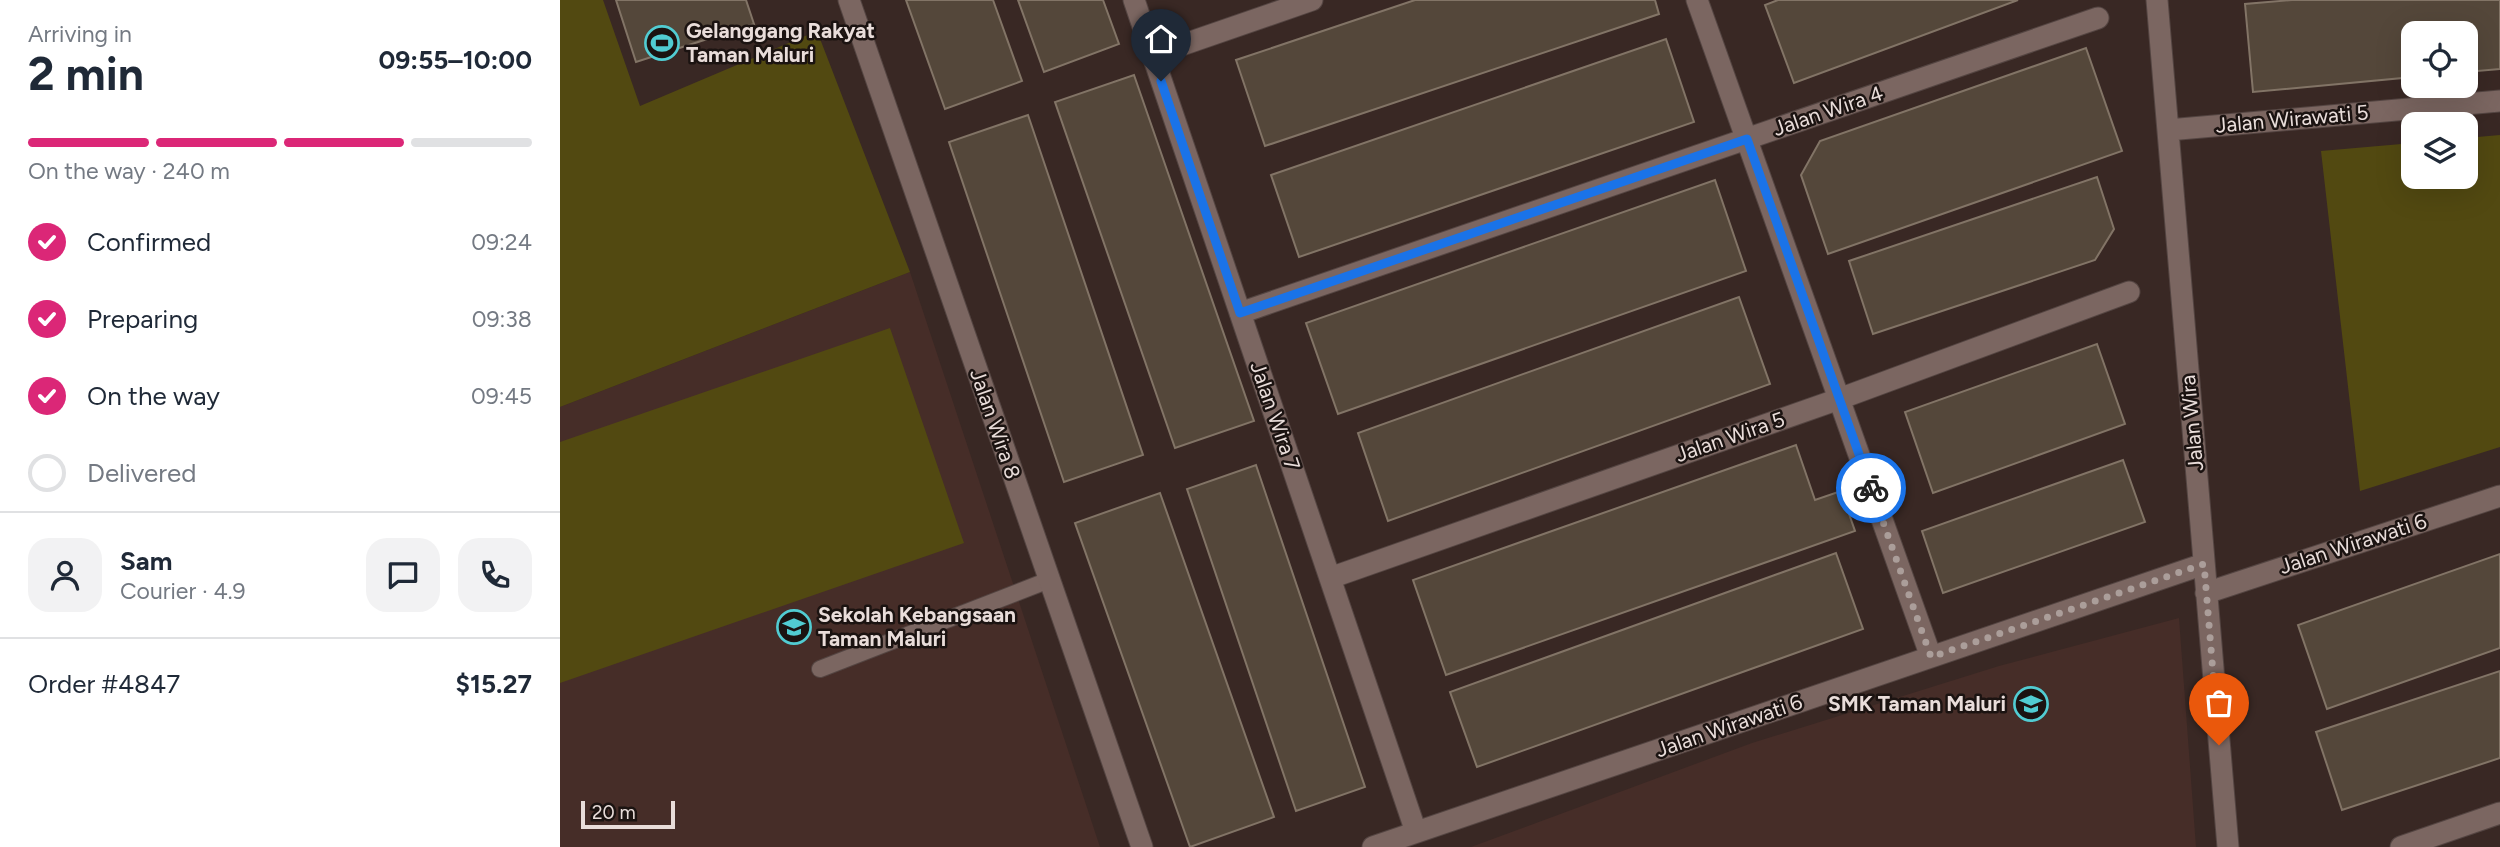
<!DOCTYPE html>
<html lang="en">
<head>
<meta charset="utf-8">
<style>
	body { margin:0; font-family:Figtree,sans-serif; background:#f2f2f3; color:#1f2937; height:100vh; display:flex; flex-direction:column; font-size:26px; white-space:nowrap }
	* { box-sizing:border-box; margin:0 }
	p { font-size:23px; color:#747a83 }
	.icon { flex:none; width:38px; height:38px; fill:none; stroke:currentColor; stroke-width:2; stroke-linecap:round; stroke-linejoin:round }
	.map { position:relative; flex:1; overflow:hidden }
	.drawer { display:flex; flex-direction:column; background:#fff; width:560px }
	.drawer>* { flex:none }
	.tools { position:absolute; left:1841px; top:21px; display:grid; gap:14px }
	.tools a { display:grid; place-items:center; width:77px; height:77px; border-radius:14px; background:#fff; box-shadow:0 7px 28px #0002; font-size:35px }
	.scale { position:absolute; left:21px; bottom:18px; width:94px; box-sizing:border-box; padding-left:7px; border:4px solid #e9ddda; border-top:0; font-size:19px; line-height:24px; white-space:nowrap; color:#e9ddda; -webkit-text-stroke:5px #1b1311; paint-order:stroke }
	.pin { position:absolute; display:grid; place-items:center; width:60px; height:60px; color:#fff; margin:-72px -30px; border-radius:50% 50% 50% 0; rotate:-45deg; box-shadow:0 0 7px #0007 }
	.pin .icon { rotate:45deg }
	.courier { position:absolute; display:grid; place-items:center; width:70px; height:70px; margin:-35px; border:5px solid #1a73e8; border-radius:50%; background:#fff; color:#222; box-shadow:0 2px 9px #0007 }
	.headline em { font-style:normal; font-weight:700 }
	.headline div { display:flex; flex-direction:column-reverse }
	.headline { display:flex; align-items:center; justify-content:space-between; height:119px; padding:0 28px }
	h1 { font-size:46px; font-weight:700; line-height:52px }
	.bar { display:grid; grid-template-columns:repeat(4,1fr); gap:10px 7px; align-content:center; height:84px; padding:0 28px }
	.bar i { height:9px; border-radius:5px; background:#e0e1e3 }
	.bar .current { background:#db2777 }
	.bar p { grid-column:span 4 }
	.line { display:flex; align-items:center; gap:18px; padding:0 28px; border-top:2px solid #e0e1e3 }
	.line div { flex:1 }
	.round { display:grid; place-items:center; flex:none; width:74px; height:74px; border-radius:21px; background:#f2f2f3 }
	ol { padding:0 28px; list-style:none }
	li { display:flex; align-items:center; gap:21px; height:77px }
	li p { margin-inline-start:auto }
	li .icon { padding:7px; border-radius:50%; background:#db2777; color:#fff; stroke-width:4 }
	li:last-child { color:#747a83 }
	li i { width:38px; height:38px; border:4px solid #e0e1e3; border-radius:50% }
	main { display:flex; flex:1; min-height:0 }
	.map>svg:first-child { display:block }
	.built { fill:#462d28 }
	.green { fill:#524911 }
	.building { fill:#54473a; stroke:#827466; stroke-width:2 }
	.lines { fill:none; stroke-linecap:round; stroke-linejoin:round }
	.lane-casing { stroke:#544542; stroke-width:18 }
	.street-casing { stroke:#544542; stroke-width:23 }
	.lane { stroke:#7b6661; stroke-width:16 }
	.street { stroke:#7b6661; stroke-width:21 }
	.done { stroke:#ab9e9a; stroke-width:7; stroke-dasharray:0 12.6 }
	.route { stroke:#1a73e8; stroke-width:9 }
	.labels { text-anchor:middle; stroke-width:5; stroke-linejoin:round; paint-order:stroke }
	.poi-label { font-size:21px; font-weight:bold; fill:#e9ddda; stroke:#1b1311; text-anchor:start }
	.street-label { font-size:21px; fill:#e9ddda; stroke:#1b1311 }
</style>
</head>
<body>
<main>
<section class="drawer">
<div class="headline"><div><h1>2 min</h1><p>Arriving in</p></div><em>09:55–10:00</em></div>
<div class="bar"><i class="current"></i><i class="current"></i><i class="current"></i><i></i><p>On the way · 240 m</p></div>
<ol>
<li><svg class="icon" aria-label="check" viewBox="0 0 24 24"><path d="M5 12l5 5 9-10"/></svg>Confirmed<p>09:24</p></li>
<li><svg class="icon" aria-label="check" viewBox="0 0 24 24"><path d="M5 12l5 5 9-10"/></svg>Preparing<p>09:38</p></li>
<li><svg class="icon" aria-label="check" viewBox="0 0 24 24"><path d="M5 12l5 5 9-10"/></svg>On the way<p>09:45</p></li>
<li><i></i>Delivered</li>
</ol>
<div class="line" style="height:126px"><a class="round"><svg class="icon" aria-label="person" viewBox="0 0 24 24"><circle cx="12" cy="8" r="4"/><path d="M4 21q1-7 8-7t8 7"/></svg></a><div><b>Sam</b><p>Courier · 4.9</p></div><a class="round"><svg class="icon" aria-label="chat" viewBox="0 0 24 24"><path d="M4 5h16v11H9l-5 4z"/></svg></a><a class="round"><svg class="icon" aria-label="phone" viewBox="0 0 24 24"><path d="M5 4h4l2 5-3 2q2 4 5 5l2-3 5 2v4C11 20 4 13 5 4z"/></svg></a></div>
<div class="line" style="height:91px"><div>Order #4847</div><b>$15.27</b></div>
</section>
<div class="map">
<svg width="1940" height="847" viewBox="0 0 1940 847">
	<rect width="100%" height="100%" fill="#392824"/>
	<path class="built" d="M350,272l190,575h-540v-440z
		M1619,618l17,229h-725l281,-104 247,-77z"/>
	<path class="green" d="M0,0h43l37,106 177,-75 93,241 -350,135z
		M1940,135v312l-140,44 -39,-340 92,-8v34h53v-39z
		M330,328l74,215 -404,140v-241z"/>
	<path class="building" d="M56,0h130l8,24 -118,38z
		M346,0h87l29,81 -77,28z
		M458,0h85l16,44 -75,28z
		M855,0h240l4,14 -394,132 -29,-86z
		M1218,0h240l-224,83 -29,-78z
		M1732,0h208v69l-34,3v-39h-53v44l-160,15 -8,-88z
		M1106,39l28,83 -395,135 -28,-82z
		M1526,48l36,103 -294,103 -27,-79 19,-34z
		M574,75l120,346 -79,27 -120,-346z
		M468,115l115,340 -79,27 -115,-340z
		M1537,177l17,52 -19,31 -222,74 -24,-73z
		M1155,180l31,91 -408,143 -32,-91z
		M1179,297l31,87 -382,137 -30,-88z
		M1537,344l28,80 -192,69 -28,-81z
		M1236,445l19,55 26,-9 14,40 -409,144 -33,-95z
		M1563,460l22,62 -202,71 -21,-62z
		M696,465l109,322 -69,24 -109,-322z
		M600,493l114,324 -84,30 -115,-324z
		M1276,553l27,76 -386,138 -27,-75z
		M1940,554v94l-173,61 -29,-84z
		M1940,671v87l-158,52 -26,-78z"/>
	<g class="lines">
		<g class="lane-casing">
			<path id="lane" d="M260,669l229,-89"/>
		</g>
		<g class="street-casing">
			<path id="street" d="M289,0l293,847
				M574,0l282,832
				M1137,0l234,657
				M1597,0l71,847
				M593,55l159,-55
				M1608,130l332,-29
				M680,313l858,-295
				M770,578l509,-179 290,-107
				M1646,593l294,-97
				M813,847l831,-283
				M1841,847l99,-34"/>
		</g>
		<use href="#lane" class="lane"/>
		<use href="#street" class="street"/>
	</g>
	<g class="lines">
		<path class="done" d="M1311,488l60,169 273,-93 15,181"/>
		<path class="route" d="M601,81l79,232 507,-174 124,349"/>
	</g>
	<defs>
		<g id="stadium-ring" transform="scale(1.75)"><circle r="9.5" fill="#1b1311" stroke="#51ccd2" stroke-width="1.5"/><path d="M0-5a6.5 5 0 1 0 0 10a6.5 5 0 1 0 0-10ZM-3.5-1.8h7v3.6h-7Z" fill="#51ccd2"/></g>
		<g id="school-ring" transform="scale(1.75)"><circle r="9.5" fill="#1b1311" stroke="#51ccd2" stroke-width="1.5"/><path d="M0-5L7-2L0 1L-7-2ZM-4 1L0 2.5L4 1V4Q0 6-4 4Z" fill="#51ccd2"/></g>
	</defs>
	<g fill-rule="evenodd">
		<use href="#stadium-ring" x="102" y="43"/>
		<use href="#school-ring" x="234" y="627"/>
		<use href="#school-ring" x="1471" y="704"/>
	</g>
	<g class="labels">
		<g class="poi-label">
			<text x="126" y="38">Gelanggang Rakyat<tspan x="126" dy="24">Taman Maluri</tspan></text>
			<text x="258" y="622">Sekolah Kebangsaan<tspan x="258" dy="24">Taman Maluri</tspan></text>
			<text x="1446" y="711" text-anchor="end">SMK Taman Maluri</text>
		</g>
		<g class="street-label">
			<text transform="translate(1268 111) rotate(-19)" y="7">Jalan Wira 4</text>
			<text transform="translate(1732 119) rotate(-5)" y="7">Jalan Wirawati 5</text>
			<text transform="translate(715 416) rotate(71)" y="7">Jalan Wira 7</text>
			<text transform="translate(1632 423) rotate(-95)" y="7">Jalan Wira</text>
			<text transform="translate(435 424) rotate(71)" y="7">Jalan Wira 8</text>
			<text transform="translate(1170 437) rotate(-19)" y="7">Jalan Wira 5</text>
			<text transform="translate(1793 544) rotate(-18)" y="7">Jalan Wirawati 6</text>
			<text transform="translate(1169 726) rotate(-19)" y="7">Jalan Wirawati 6</text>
		</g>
	</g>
</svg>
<div class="tools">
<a><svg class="icon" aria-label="locate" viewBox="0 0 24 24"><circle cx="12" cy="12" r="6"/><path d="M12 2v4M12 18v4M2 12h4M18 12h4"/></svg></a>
<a><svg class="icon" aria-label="layers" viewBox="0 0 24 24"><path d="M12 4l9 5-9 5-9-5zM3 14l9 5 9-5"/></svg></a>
</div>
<div class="scale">20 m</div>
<div class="pin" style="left:1659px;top:745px;background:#ea580c"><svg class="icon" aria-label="bag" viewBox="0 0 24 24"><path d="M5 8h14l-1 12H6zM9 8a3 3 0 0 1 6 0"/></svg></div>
<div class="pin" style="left:601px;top:81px;background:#1f2937"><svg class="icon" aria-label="home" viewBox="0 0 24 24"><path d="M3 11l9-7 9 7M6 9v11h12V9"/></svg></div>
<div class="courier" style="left:1311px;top:488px"><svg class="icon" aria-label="bike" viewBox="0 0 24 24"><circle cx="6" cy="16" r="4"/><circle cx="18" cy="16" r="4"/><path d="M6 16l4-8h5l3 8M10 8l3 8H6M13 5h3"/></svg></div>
</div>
</main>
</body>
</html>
